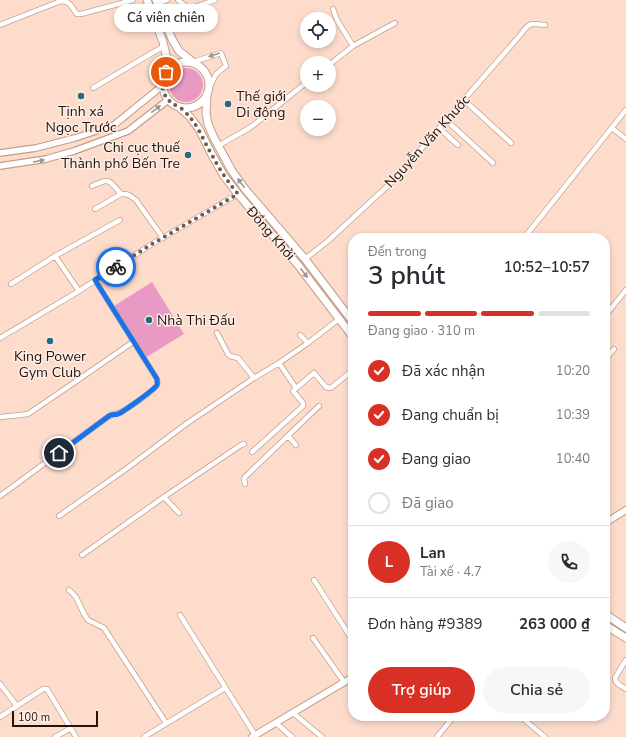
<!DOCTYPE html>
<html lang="vi">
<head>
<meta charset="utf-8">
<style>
	body { margin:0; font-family:"Nunito Sans",sans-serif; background:#f7f7f7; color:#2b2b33; height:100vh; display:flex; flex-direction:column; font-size:15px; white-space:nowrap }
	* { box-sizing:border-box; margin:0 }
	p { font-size:13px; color:#7c7c81 }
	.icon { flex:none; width:22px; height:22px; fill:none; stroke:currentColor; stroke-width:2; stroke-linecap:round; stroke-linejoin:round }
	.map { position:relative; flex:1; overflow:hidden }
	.sheet { position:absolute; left:348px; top:233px; width:262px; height:488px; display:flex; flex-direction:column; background:#fff; border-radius:16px; box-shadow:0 2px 6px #0003 }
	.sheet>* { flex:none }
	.controls { position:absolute; left:300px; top:12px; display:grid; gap:8px }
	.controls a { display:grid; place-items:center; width:36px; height:36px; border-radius:50%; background:#fff; box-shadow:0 2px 6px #0003; font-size:20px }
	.scale { position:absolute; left:12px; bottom:10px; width:86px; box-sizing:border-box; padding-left:4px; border:2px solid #23150e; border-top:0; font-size:11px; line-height:14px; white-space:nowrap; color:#23150e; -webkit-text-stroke:3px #feede5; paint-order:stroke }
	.pin { position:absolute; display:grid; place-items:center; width:34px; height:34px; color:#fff; margin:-17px; border:2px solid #fff; border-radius:50%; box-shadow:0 1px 4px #0007 }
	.courier { position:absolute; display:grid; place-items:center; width:40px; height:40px; margin:-20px; border:3px solid #1a73e8; border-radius:50%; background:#fff; color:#222; box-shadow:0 1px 5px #0007 }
	.bubble { position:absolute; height:28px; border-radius:14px; background:#fff; box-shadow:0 2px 6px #0003; font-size:13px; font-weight:600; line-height:28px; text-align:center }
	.head em { font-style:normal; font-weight:600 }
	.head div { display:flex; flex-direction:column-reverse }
	.head { display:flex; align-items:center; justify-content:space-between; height:68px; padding:0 20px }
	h1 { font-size:26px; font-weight:600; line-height:30px }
	.bar { display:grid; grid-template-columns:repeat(4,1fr); gap:6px 4px; align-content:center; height:48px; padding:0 20px }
	.bar i { height:5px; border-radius:3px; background:#e1e1e2 }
	.bar .current { background:#d93025 }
	.bar p { grid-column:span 4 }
	.line { display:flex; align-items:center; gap:10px; padding:0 20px; border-top:1px solid #e1e1e2 }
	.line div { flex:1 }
	.round { display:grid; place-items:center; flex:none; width:42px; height:42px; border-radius:21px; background:#f7f7f7 }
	ol { padding:0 20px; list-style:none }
	li { display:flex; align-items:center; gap:12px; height:44px }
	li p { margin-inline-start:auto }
	li .icon { padding:4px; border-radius:50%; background:#d93025; color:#fff; stroke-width:4 }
	li:last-child { color:#7c7c81 }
	li i { width:22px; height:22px; border:2px solid #e1e1e2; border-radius:50% }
	.button { display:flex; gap:8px; margin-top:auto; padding:8px 20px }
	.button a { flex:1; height:46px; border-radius:24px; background:#d93025; color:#fff; font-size:16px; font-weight:600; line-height:46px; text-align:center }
	.button a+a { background:#f7f7f7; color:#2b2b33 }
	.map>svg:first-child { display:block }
	.green { fill:#e899c4 }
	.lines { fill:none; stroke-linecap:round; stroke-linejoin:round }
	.minor-casing { stroke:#c59e8b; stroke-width:6 }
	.tertiary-casing { stroke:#c59e8b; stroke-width:8 }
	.secondary-casing { stroke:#c59e8b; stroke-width:8 }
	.primary-casing { stroke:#c59e8b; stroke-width:9 }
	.minor { stroke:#fff; stroke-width:4.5 }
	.tertiary { stroke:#fff; stroke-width:5.5 }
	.secondary { stroke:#fff; stroke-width:6 }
	.primary { stroke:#fff; stroke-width:7 }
	.oneway { fill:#9c9693 }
	.done { stroke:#705b50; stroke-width:4; stroke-dasharray:0 7.2 }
	.route { stroke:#1a73e8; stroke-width:5 }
	.poi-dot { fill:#2b677e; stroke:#feede5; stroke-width:1.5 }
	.labels { text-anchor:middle; stroke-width:3; stroke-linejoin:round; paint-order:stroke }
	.poi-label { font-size:14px; fill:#23150e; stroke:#feede5; text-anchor:start }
	.street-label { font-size:14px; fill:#23150e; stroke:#feede5 }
</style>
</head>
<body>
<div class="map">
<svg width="626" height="737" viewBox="0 0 626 737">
	<rect width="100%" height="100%" fill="#fedccc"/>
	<path class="green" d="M169 85a17 17 0 1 1 34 0a17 17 0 1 1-34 0Z
		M152,282l32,52 -39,24 -31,-52z"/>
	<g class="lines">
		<g class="minor-casing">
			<path id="minor" d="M178,0l10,8h4l23,-8
				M157,4l10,-4
				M333,9l4,11 16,26
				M0,25l61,-24c10,0 10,6 16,13h4l52,-14
				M193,62l28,-9 5,13 -10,8 -7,14
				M329,65l24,-19 42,-23
				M93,88l71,-42
				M464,100l47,43
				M446,120l47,43
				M439,128l19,17
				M612,128l14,11
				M218,146l33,-19 56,-45
				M92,186c19,-9 16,-6 29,8
				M95,209l26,-15h3l5,1 7,5 27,38
				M524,238l102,-128
				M55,256l24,35
				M305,259l23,-18 67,-62 127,-146c8,-12 10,-9 23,-8
				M11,284l44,-28 65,-36
				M605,316l21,-26
				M217,333l11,21 2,2 8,2 16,20
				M300,335l8,8
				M0,338l79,-47 73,-47 86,-50
				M605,360l9,-11
				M279,363l17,25
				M0,417l20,-2 8,-1 47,-32 58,-40
				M288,436l8,9
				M252,452l51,-46v-3l-10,-12 21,-18 12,14 4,1 2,-1 21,-17
				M245,484l-1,-5 1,-2 74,-71
				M0,496l109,-80c4,-2 8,-2 12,-4 6,-3 33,-21 36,-27 1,-2 0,-3 0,-6l-62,-99
				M164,497l15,16
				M59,516l67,-47 60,-45 68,-46 25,-15 29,-20 31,-24
				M82,555l82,-58 77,-52 3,-1
				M314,580l39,61
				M69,590l7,7 8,17 4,6 16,8 62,95
				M180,615l75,120
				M313,638l31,44
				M626,660l-11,18c0,6 7,8 11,11
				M0,684l17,22
				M293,713l29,24
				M520,716l25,21
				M0,717l43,-28h4l29,48
				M276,723l16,14
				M55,737l16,-9
				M144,737l81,-49
				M437,737l17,-21"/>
		</g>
		<g class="tertiary-casing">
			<path id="tertiary" d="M0,153l36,-5 39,-10 39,-13 48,-39
				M0,166l46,-7 28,-8 54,-20 40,-31"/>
		</g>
		<g class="secondary-casing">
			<path id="secondary" d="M605,523l21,-13
				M252,737l101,-60"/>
		</g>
		<g class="primary-casing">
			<path id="primary" d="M147,0l16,42 4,17 -1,13
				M156,0l16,39 7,12 14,11
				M163 85a23 23 0 1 1 46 0a23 23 0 1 1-46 0Z
				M207,95l-1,18 2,11 6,14 18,33 13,18 60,70 48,63
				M180,108l10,9 9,12 13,26 12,21 14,18 60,71 55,72
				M605,614l21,14
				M605,625l21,13"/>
		</g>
		<use href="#minor" class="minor"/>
		<use href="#tertiary" class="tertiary"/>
		<use href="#secondary" class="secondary"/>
		<use href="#primary" class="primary"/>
	</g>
	<defs><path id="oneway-solid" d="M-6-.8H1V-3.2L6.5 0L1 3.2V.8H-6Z"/></defs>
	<g class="oneway">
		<use href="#oneway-solid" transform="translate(214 55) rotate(161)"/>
		<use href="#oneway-solid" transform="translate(156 109) rotate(-38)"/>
		<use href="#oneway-solid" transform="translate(39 161) rotate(-10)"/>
		<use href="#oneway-solid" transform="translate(241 183) rotate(-126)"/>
		<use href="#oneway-solid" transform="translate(304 273) rotate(53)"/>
	</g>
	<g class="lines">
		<path class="done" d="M116,267l36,-23 86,-50c-10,-12 -19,-25 -26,-39 -8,-13 -13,-28 -24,-40 -2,-2 -5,-6 -9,-8 -7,-4 -12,-6 -15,-14 -3,-7 -1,-14 2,-21"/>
		<path class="route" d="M59,453l50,-37c3,-2 5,-1 9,-2 5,-2 36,-24 39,-29 1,-2 0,-3 0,-6l-62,-99 21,-13"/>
	</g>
	<g class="poi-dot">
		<circle cx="81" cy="96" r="4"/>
		<circle cx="228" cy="104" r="4"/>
		<circle cx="188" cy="155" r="4"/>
		<circle cx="149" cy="320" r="4"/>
		<circle cx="50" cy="341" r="4"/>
	</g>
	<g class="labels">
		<g class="poi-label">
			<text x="236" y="101">Thế giới<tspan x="236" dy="16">Di động</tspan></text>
			<text x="81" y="116" text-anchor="middle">Tịnh xá<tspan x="81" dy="16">Ngọc Trước</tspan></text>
			<text x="180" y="152" text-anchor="end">Chi cục thuế<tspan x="180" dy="16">Thành phố Bến Tre</tspan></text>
			<text x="157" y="325">Nhà Thi Đấu</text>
			<text x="50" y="361" text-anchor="middle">King Power<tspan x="50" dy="16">Gym Club</tspan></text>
		</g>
		<g class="street-label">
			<text transform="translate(427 141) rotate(-48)" y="5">Nguyễn Văn Khước</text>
			<text transform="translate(271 233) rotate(49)" y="5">Đồng Khởi</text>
		</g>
	</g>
</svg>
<div class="controls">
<a><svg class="icon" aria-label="locate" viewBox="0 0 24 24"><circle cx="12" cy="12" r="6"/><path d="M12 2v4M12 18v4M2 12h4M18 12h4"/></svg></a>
<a>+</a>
<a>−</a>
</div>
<div class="scale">100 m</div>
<div class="pin" style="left:166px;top:72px;background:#ea580c"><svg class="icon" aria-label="bag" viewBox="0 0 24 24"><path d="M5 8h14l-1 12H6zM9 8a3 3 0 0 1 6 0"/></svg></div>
<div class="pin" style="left:59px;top:453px;background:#1f2937"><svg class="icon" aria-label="home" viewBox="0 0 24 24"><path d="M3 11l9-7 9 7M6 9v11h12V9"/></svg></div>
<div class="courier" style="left:116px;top:267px"><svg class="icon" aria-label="bike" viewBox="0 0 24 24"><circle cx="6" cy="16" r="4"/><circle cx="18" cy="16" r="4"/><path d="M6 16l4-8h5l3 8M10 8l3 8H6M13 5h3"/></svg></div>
<div class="bubble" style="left:114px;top:4px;width:104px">Cá viên chiên</div>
<section class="sheet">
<div class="head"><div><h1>3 phút</h1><p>Đến trong</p></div><em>10:52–10:57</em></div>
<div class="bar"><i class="current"></i><i class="current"></i><i class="current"></i><i></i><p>Đang giao · 310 m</p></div>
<ol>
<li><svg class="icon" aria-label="check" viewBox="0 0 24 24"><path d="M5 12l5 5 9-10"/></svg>Đã xác nhận<p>10:20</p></li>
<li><svg class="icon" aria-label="check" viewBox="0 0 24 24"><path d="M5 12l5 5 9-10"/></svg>Đang chuẩn bị<p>10:39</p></li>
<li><svg class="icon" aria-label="check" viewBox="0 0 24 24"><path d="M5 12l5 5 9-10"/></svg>Đang giao<p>10:40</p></li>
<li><i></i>Đã giao</li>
</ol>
<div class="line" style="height:72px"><b class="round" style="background:#d93025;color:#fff">L</b><div><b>Lan</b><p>Tài xế · 4.7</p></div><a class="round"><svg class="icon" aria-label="phone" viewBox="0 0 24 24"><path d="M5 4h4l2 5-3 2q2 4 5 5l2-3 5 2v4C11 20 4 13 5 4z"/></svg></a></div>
<div class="line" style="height:52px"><div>Đơn hàng #9389</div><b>263 000 ₫</b></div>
<div class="button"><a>Trợ giúp</a><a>Chia sẻ</a></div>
</section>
</div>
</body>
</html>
